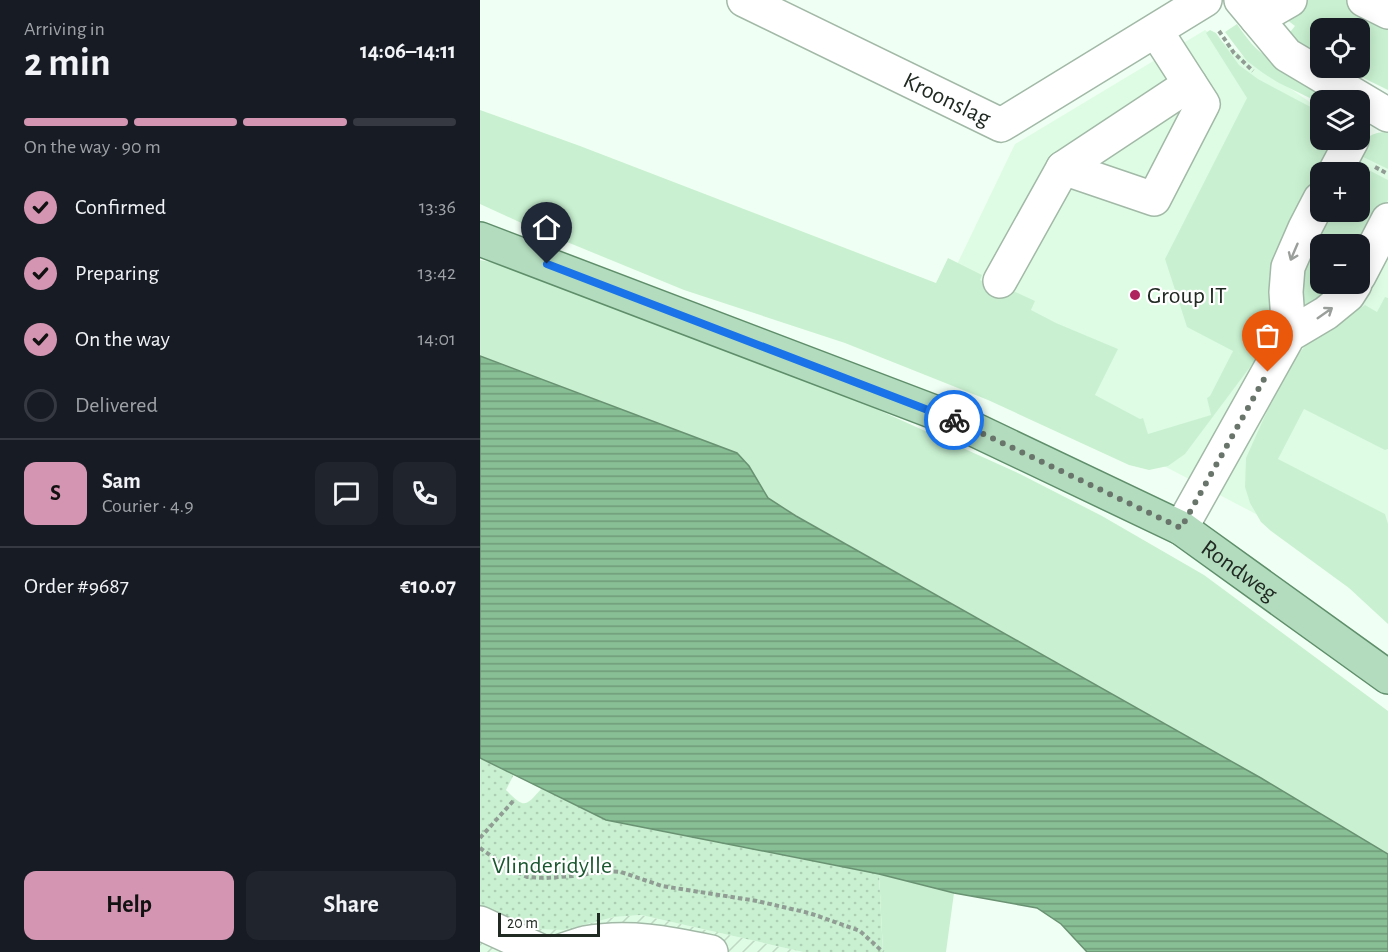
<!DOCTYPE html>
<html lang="en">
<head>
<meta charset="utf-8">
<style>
	body { margin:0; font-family:"Alegreya Sans",sans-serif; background:#20242c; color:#f1f3f6; height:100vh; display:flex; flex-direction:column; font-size:22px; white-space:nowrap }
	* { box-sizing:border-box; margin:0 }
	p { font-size:20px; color:#9ea1a6 }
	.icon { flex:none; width:33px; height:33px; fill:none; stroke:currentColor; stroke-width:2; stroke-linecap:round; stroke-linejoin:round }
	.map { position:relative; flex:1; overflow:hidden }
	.details { display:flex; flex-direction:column; background:#171b24; width:480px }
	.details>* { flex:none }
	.tools { position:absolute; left:830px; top:18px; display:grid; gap:12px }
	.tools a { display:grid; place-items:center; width:60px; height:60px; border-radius:12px; background:#171b24; box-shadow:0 3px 15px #0003; font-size:30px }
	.scale { position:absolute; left:18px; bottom:15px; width:102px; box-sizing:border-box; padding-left:6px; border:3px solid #202922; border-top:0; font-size:16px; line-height:21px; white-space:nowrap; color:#202922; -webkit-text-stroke:4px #fff; paint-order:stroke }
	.pin { position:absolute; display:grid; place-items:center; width:51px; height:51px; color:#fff; margin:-62px -26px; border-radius:50% 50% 50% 0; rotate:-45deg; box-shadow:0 0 6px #0007 }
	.pin .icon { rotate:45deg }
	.courier { position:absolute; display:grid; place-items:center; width:60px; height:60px; margin:-30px; border:4px solid #1a73e8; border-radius:50%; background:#fff; color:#222; box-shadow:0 2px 8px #0007 }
	.summary em { font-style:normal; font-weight:700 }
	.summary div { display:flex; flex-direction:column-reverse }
	.summary { display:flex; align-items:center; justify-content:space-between; height:102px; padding:0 24px }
	h1 { font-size:39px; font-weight:700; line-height:45px }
	.bar { display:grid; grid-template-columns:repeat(4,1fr); gap:9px 6px; align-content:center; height:72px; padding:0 24px }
	.bar i { height:8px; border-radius:4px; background:#363941 }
	.bar .on { background:#d395b2 }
	.bar p { grid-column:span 4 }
	.line { display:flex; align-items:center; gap:15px; padding:0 24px; border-top:2px solid #363941 }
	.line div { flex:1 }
	.round { display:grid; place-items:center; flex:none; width:63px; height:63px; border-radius:12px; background:#20242c }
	ol { padding:0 24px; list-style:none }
	li { display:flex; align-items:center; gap:18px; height:66px }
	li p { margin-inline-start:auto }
	li .icon { padding:6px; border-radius:50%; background:#d395b2; color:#111; stroke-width:4 }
	li:last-child { color:#9ea1a6 }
	li i { width:33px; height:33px; border:3px solid #363941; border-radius:50% }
	.action { display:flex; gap:12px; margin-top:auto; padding:12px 24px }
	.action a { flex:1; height:69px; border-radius:12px; background:#d395b2; color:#111; font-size:24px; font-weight:700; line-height:69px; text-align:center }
	.action a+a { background:#20242c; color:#f1f3f6 }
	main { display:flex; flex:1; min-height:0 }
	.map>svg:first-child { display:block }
	.built { fill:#defce4; fill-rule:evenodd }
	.industrial { fill:url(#industrial-furrows) }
	.green { fill:#c9f1d1 }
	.park { fill:url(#park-dots) }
	.water { fill:url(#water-rules); stroke:#699272; stroke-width:1.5 }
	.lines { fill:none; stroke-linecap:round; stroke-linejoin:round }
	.minor-casing { stroke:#a2b9a7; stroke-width:36 }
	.major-casing { stroke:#5f8e6b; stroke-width:36 }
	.path { stroke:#919d94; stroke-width:4; stroke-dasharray:4.5 3; stroke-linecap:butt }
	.minor { stroke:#fff; stroke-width:33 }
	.major { stroke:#b3dcbe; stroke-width:33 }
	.oneway { stroke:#9b9f9c }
	.done { stroke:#69746b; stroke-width:6; stroke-dasharray:0 10.8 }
	.route { stroke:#1a73e8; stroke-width:8 }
	.poi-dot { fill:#af235e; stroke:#fff; stroke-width:2 }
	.labels { text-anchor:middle; stroke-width:4.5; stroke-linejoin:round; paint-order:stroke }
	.street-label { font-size:24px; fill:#202922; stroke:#fff }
	.poi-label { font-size:24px; fill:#202922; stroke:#fff; text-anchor:start }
	.park-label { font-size:24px; fill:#1b5830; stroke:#fff }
</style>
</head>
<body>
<main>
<section class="details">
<div class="summary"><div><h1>2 min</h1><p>Arriving in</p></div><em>14:06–14:11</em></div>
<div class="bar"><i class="on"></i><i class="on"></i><i class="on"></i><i></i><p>On the way · 90 m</p></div>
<ol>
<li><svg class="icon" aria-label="check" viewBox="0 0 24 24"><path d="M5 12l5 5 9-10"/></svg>Confirmed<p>13:36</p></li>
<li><svg class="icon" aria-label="check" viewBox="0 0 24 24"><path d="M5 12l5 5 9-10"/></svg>Preparing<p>13:42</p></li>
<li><svg class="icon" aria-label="check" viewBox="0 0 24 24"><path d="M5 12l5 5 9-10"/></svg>On the way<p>14:01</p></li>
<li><i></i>Delivered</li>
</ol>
<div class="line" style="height:108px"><b class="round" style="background:#d395b2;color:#111">S</b><div><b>Sam</b><p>Courier · 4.9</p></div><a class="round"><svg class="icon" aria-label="chat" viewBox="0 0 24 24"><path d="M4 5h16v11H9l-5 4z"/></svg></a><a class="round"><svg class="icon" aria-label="phone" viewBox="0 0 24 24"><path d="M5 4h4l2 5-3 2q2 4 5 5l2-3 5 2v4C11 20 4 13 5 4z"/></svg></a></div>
<div class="line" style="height:78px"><div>Order #9687</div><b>€10.07</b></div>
<div class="action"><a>Help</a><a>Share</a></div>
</section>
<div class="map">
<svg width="908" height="952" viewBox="0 0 908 952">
	<defs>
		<pattern id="industrial-furrows" width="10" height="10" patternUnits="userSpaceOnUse" patternTransform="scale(1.5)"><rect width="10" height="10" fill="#defce4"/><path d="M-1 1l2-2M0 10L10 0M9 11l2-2" fill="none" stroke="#bed8c3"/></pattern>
		<pattern id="park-dots" width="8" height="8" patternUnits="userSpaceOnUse" patternTransform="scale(1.5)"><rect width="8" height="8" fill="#c9f1d1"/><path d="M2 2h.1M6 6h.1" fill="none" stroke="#accfb3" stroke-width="1.8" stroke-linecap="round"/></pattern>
		<pattern id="water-rules" width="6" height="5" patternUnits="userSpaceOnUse" patternTransform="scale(1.5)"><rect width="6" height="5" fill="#88bf95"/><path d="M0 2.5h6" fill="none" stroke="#6f9b79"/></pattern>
	</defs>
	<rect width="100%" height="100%" fill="#f0fff3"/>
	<path class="built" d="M725,30l115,79v31h39l29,15v428l-467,-244 94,-195zM840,172h39v40h-39zM840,244h39v40h-39z"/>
	<path class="industrial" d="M0,905l42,19 42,6 50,-13 27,-2 162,37h-323z"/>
	<path class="green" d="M826,0h40l42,21v69l-45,-22h16v-40h-39v28l-33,-20 8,-10 -13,-10z
		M757,24c4,6 9,13 14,19 19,21 47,32 71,45l-6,13 -37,-18 -16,-10 -16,-12 -22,-29z
		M730,30l6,3 23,32 19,14 62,33v28h10l-4,8 9,5 -15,19v11l-48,137 -1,8 -9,23 -77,103 -17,12 -19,4 -20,-5 -141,-65 -143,-57 -161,-53 -156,-64 -48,-22v-94l100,36 356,137 12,-25 34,17 -2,5 31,15 2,-4 22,10 -4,9 25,13 62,26 -23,46 45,24 3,-1 5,16 63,-19 -4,-17 3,-2 23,-45 -46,-24 -22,-68 82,-161 -41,-65z
		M906,132l2,1v36l-33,-16c10,-14 13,-20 31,-21z
		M871,161l37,19v20l-29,56v-12h-39v40h23l-32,21 -6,-1 -6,-6 -1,-13 27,-73h34v-40h-14z
		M0,260l36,7 239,87 265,120 82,42 102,59 184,136v143l-127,-76 -464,-262 -29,-18 -31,-45 -257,-97z
		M905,297l3,1v151l-3,1 -81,-41 -26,50 107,55 3,10v100l-39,-36 -78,-57 -10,-9 -11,-19 -5,-16 1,-29 35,-78 12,-20 15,-17 57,-38 12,7z
		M399,874l75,19 -8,59h-63z"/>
	<path class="park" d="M0,758l34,16 -8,16c19,19 19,17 36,-2l64,32 273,54 4,78h-80l-162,-37 -27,2 -50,13 -28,-1 -14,-5 -42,-19z"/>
	<path class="water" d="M0,356l257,97 12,13 19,32 28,18 465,262 127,76v98h-301l-26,-28 -24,-16 -83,-15 -75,-19 -273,-54 -126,-62z"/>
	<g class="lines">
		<g class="minor-casing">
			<g id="minor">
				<path id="s1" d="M264,0l257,125 204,-125"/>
				<path d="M761,0l46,55 101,60"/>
				<path d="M884,0l24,12"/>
				<path d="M777,19l33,-19"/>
				<path d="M583,168l127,-84"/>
				<path d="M855,172l17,-32"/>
				<path d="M879,276l29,-56"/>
				<path d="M520,281l63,-113 91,31 49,-95 -47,-73"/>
				<path d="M809,335l-3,-43 2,-25 17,-39 15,-29"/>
				<path d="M701,528l108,-193 37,-22 22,-18 7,-11"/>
				<path d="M0,923l63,29"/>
				<path d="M78,952c9,-3 18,-7 27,-9 43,-8 84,0 126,9"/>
			</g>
		</g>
		<g class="major-casing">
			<g id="major">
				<path id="s2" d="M0,239l470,179 231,110 207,149"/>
			</g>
		</g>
		<path class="path" d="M739,31l15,22 19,18
			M895,167l13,7
			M0,838l35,-39
			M0,848l30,21 17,8 19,1 27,-2 34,-5 14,1 41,14 95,15 52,12 51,18 23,21"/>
		<use href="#minor" class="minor"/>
		<use href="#major" class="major"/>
	</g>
	<defs><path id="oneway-shaft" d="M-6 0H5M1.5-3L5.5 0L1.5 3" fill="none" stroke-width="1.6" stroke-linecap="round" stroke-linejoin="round" transform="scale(1.5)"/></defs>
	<g class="oneway">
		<use href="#oneway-shaft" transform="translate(814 252) rotate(113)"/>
		<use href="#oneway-shaft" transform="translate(845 313) rotate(-35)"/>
	</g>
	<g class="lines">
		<path class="done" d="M474,420l227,108 87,-156"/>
		<path class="route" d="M67,264l407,156"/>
	</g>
	<circle class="poi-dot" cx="655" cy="295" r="6"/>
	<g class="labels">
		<g class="street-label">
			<text dy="8" stroke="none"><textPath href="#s1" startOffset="226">Kroonslag</textPath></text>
			<text dy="8" stroke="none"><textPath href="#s2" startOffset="831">Rondweg</textPath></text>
		</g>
		<g class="poi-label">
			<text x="667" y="303">Group IT</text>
		</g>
		<g class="park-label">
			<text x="72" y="873">Vlinderidylle</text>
		</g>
	</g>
</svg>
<div class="tools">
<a><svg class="icon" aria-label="locate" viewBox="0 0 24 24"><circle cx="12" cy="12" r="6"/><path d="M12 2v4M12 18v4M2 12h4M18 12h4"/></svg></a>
<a><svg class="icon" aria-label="layers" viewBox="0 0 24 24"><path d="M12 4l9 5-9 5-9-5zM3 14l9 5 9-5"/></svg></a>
<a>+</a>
<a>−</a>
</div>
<div class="scale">20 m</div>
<div class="pin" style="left:788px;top:372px;background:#ea580c"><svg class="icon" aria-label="bag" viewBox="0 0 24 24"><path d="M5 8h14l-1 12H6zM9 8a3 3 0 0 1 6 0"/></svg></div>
<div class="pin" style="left:67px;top:264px;background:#1f2937"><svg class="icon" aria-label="home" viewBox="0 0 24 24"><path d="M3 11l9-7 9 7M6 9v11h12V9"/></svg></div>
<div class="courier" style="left:474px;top:420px"><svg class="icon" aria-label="bike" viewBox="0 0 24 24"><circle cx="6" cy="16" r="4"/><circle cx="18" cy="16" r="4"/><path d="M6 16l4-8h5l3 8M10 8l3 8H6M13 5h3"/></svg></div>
</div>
</main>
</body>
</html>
